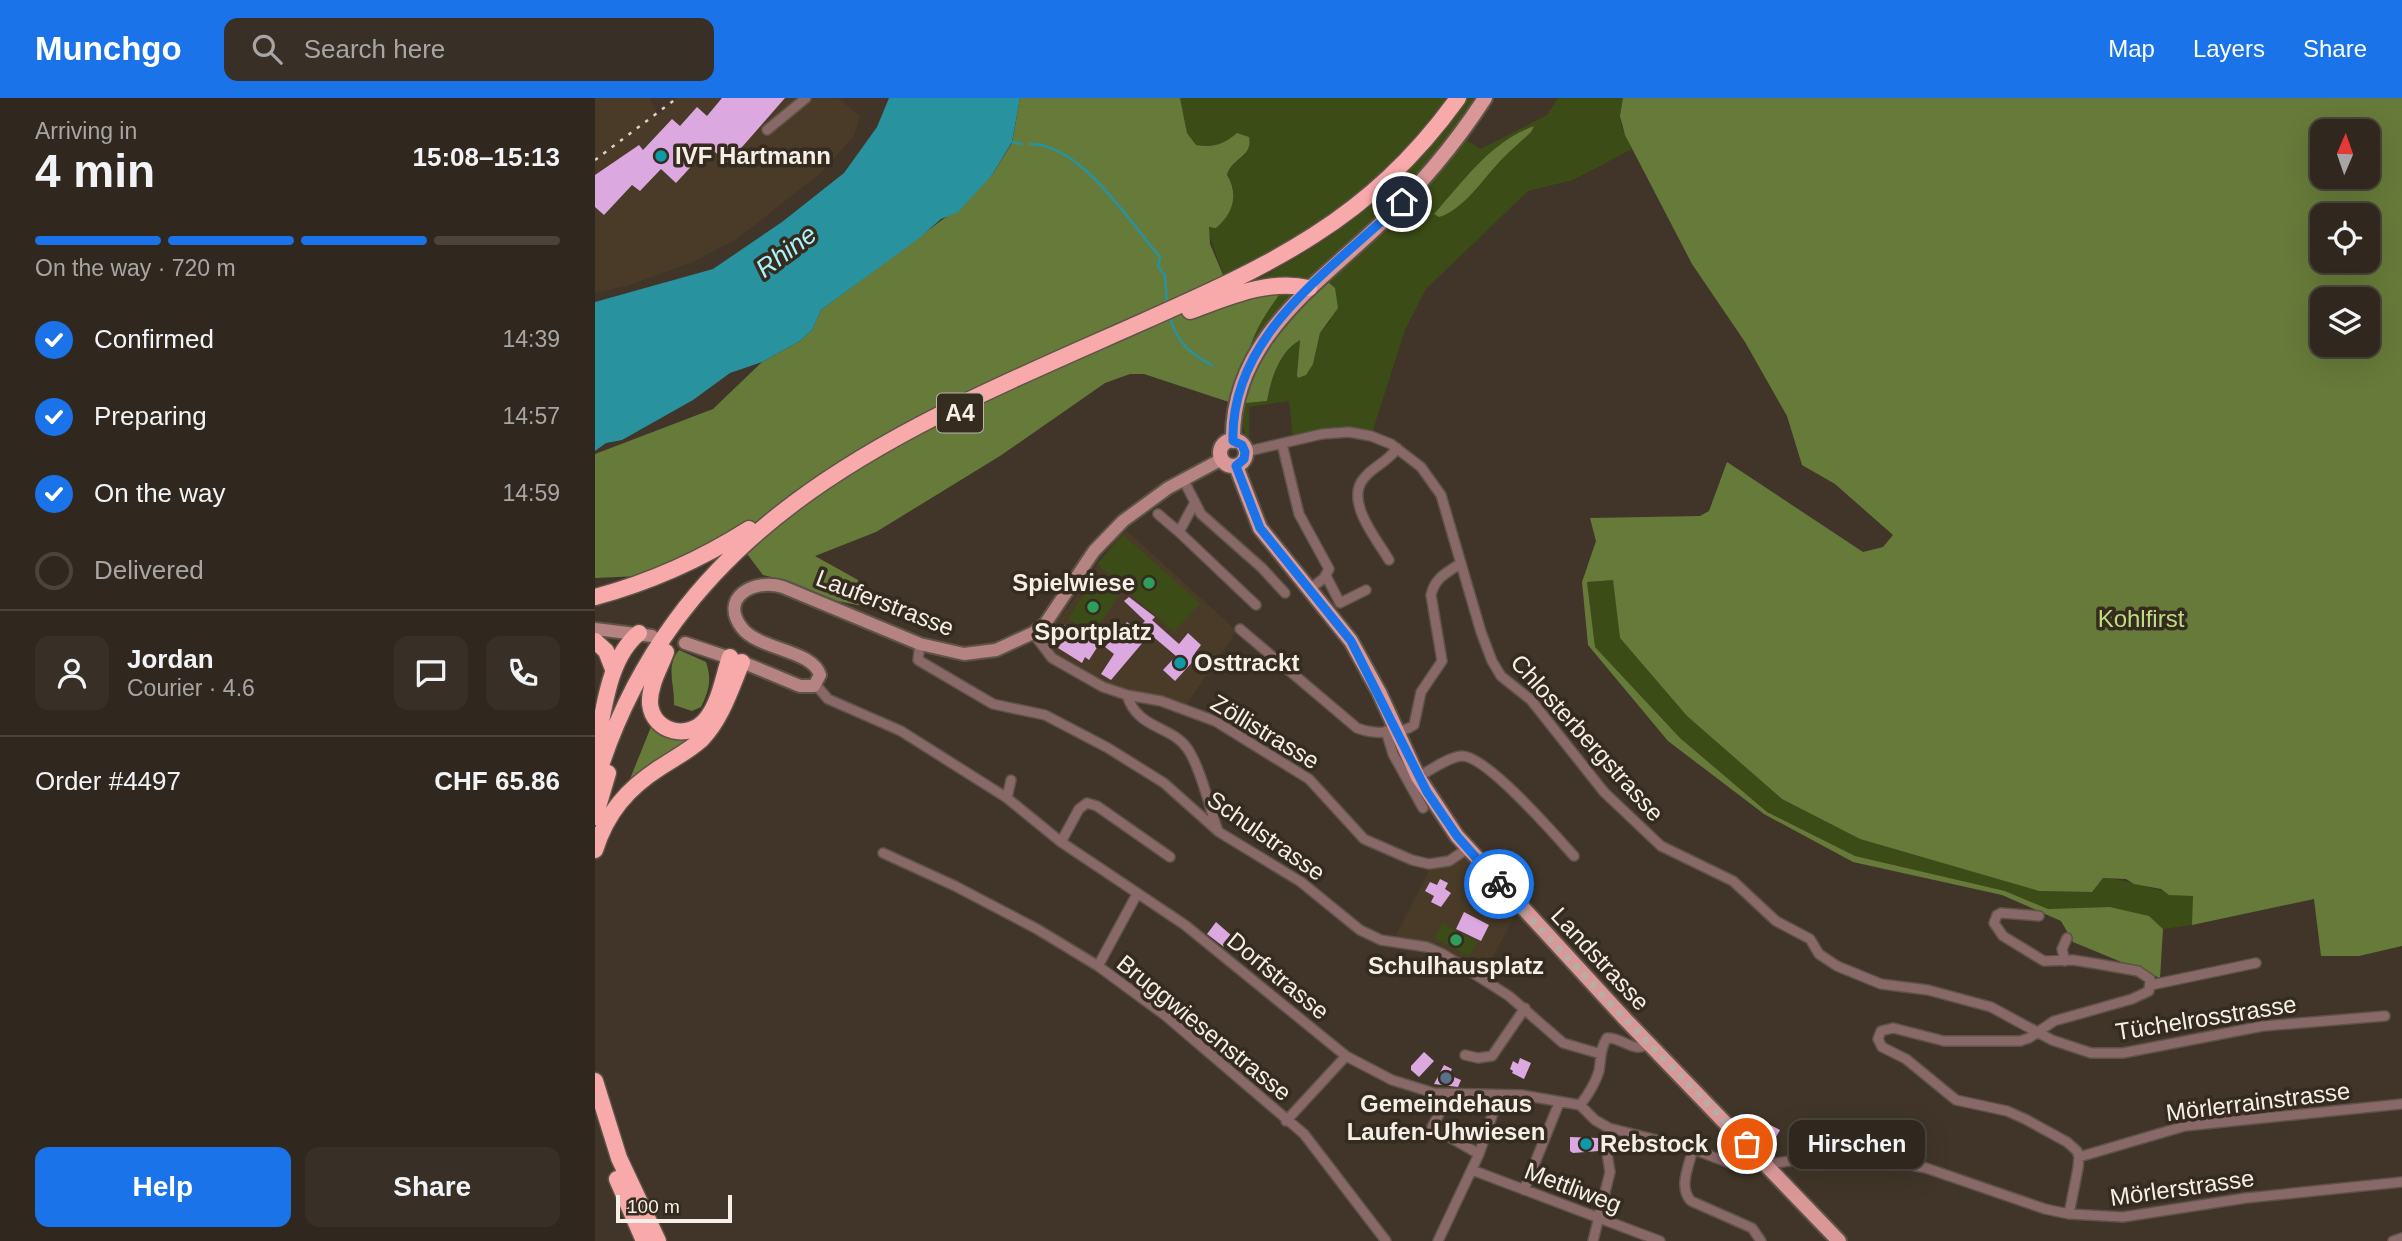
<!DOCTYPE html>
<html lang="en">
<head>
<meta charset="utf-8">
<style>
	body { margin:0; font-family:Helvetica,sans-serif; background:#383027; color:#f1f3f6; height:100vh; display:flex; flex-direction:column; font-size:26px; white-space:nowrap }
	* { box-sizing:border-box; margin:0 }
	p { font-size:23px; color:#a8a6a4 }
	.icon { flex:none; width:38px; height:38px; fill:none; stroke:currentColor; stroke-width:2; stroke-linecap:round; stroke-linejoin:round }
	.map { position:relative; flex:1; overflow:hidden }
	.sheet { display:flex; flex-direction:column; background:#30281e; width:595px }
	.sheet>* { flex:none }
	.needle { width:46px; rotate:2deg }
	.tools { position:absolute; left:1715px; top:21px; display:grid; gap:14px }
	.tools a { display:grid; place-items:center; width:70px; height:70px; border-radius:14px; background:#30281e; box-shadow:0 7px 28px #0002,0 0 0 2px #4b443c; font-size:35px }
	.scale { position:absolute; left:21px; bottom:18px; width:116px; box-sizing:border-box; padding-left:7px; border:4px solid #f6efe7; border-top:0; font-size:19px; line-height:24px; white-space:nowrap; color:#f6efe7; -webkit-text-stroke:5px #352b1e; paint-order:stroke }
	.pin { position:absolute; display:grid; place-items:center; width:60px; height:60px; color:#fff; margin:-30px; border:4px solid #fff; border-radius:50%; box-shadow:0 2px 7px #0007 }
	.courier { position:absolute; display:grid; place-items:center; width:70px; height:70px; margin:-35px; border:5px solid #1a73e8; border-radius:50%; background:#fff; color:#222; box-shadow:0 2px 9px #0007 }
	.bubble { position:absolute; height:49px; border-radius:14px; background:#30281e; box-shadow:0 7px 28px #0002,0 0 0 2px #4b443c; font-size:23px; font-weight:700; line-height:49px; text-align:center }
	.headline em { font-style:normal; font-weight:700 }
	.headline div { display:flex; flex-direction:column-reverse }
	.headline { display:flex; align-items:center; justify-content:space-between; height:119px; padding:0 35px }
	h1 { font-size:46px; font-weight:700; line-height:52px }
	.bar { display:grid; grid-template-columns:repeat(4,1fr); gap:10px 7px; align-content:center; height:84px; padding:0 35px }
	.bar i { height:9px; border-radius:5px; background:#4b443c }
	.bar .selected { background:#1a73e8 }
	.bar p { grid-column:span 4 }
	.line { display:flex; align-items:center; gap:18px; padding:0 35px; border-top:2px solid #4b443c }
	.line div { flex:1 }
	.round { display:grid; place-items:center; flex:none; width:74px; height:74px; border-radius:14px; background:#383027 }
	ol { padding:0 35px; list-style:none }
	li { display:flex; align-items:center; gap:21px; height:77px }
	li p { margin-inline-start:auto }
	li .icon { padding:7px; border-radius:50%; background:#1a73e8; color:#fff; stroke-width:4 }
	li:last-child { color:#a8a6a4 }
	li i { width:38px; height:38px; border:4px solid #4b443c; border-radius:50% }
	.button { display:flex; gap:14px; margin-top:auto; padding:14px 35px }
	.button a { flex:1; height:80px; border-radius:14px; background:#1a73e8; color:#fff; font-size:28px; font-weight:700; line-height:80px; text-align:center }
	.button a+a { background:#383027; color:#f1f3f6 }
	header { display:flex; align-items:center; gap:42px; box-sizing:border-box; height:98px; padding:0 35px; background:#1a73e8; color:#fff }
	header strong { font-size:33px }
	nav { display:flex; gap:38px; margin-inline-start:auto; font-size:24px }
	.search { width:490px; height:63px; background:#383027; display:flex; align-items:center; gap:18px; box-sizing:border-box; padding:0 24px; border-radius:14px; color:#a8a6a4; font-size:26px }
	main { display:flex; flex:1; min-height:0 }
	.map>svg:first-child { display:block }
	.built { fill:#4a3b28 }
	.green { fill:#3c4c17 }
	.forest { fill:#667b3a; fill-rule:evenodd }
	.water { fill:#28929e }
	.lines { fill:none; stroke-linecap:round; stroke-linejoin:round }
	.stream { stroke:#28929e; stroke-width:2.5 }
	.building { fill:#dba9e0 }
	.street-casing { stroke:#5d5347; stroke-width:12 }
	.secondary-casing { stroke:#5d5347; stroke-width:16 }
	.primary-casing { stroke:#5d5347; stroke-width:18 }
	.highway-casing { stroke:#5d5347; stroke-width:19 }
	.street { stroke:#896868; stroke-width:9 }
	.secondary { stroke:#b68383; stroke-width:12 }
	.primary { stroke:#d99798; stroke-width:14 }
	.highway { stroke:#f8aaab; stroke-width:16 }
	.rail { stroke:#dbd3cb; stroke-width:2.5; stroke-dasharray:3.5 7; stroke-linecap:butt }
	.done { stroke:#b6aea4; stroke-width:7; stroke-dasharray:0 12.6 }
	.route { stroke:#1a73e8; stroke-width:9 }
	.culture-dot { fill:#0f9aa8; stroke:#352b1e; stroke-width:2.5 }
	.leisure-dot { fill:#2e9e5b; stroke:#352b1e; stroke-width:2.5 }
	.service-dot { fill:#5c6f8a; stroke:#352b1e; stroke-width:2.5 }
	.labels { text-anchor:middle; stroke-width:7; stroke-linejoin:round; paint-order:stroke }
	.shield { fill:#352b1e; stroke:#bcb4ab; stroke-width:2 }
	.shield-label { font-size:23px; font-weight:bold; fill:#f6efe7 }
	.poi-label { font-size:24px; font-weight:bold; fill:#f6efe7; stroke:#352b1e; text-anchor:start }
	.street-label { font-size:24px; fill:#f6efe7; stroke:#352b1e }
	.park-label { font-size:24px; fill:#bedd81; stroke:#352b1e }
	.water-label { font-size:26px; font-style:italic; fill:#a9f3fc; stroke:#352b1e }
</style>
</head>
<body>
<header>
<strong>Munchgo</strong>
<div class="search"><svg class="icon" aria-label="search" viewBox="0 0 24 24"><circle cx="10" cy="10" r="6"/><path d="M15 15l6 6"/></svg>Search here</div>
<nav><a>Map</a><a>Layers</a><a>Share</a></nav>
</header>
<main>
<section class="sheet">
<div class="headline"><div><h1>4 min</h1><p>Arriving in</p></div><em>15:08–15:13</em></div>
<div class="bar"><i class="selected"></i><i class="selected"></i><i class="selected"></i><i></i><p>On the way · 720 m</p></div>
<ol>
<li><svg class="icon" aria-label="check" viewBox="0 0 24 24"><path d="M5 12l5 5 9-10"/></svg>Confirmed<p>14:39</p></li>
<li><svg class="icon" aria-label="check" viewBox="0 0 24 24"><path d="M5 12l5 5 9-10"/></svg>Preparing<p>14:57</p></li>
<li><svg class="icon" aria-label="check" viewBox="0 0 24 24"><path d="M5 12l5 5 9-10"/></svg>On the way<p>14:59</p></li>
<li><i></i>Delivered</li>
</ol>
<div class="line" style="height:126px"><a class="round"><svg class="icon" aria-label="person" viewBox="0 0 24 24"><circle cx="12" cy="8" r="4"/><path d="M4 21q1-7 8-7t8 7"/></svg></a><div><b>Jordan</b><p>Courier · 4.6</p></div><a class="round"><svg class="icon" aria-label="chat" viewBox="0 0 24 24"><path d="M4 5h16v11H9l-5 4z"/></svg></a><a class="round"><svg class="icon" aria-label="phone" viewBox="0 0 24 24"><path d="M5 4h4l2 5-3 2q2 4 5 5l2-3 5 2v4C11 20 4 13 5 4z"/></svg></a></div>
<div class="line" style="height:91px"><div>Order #4497</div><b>CHF 65.86</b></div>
<div class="button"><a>Help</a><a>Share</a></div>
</section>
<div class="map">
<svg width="1807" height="1143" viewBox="0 0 1807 1143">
	<rect width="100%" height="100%" fill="#403528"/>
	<path class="built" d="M0,0h54l10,17 18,-17h161l22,18 -6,20 -31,35 -86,68 -44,23 -66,24 -32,6z
		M532,433l110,100 -51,74 -24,-8 -35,-4 -76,-39 -12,-19 29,-27 49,-71z
		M871,758l51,56 -33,61 -44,-26 -13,-5 -32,-5 36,-70z"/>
	<path class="green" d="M585,0h275l-51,58 -61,53 -118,70 -17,-47 2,-5 13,-5c9,-19 16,-29 4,-47l2,-7 17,-14 -9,-21c-13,11 -24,15 -41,12l-9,-12z
		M872,0h28l-29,42 15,9 66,-34 11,-17h65l-2,28 11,23 -59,31 -45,11 -102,98 -21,41 -33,103 -79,5 -4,-37 -40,6v30l-3,-1 -11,-32 32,-3c4,-22 12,-49 33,-61l-3,35 16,-11 7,-31 13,-15 -89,56 4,-25 14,-31 -32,-25c106,-51 168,-99 237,-195z
		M528,437l77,68 -26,29 -77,-68z
		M1018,481l7,59 67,78 95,83 78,40 179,52 53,1 11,-14c32,2 59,16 91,18l-2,29 -29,4 -14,-13 -39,-9 -62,2 -43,-18 -150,-35 -88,-44 -87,-74 -85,-91 -8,-65z
		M498,482l25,16 -25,38 -25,-15z
		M847,825l35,19 -8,14 -34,-18z"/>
	<path class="forest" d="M425,0h160l7,35 9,12c17,3 28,-1 41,-12l12,4c4,21 -18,21 -22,38 12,19 6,39 -11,53l-7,-1 1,17 22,52 55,-12c-21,29 -38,51 -42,87l77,-94 13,11 3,20 -18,25 -7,31 -7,11 -8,3 -1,-3 3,-35c-21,12 -29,39 -33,61l-32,3 -91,-30h-14l-25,9 -105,73 -124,76 -61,24 43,24 12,19 -2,8 -31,-6 -49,-20 -25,-6 -28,-37 -71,37 -69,3v-124l118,-45 49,-47 38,-21 12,-11 9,-20 129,-96 42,-39 20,-32z
		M1028,0h779v848l-43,10h-38l-7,-57 -122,26 1,-29 -24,-1 -8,-6 -27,-5 -8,-5 -23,-1 -11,14 -53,-1 -179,-52 -78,-40 -95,-83 -67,-78 -7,-58 -26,2 8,65 85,91 87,74 88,44 150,35 43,18 62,-2 39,9 14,13 -3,49 -87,-36 -12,-21 -59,-26 -149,-33 -89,-48 -96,-73 -80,-96 -6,-63 14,-41 -6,-23 110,-2 9,-5 18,-49 136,90 20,-5 10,-12 -58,-51 -33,-19 -15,-49 -42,-74 -53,-78 -67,-129 -5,-19zM1727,33h46v46h-46zM1727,117h46v46h-46zM1727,201h46v46h-46z
		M939,28l-3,6c-9,9 -19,17 -28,26 -18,18 -39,52 -64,59l-5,-3c31,-34 55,-71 100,-88z
		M84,552l27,12c6,18 3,28 -5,45l-9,4 -18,-6c1,-21 -9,-38 5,-55z
		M56,629l13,8 27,7 -61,37z"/>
	<path class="water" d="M294,0h131l-8,44 -20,33 -34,37 -17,7 -23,20 -97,71 -9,20 -12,11 -38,21 -32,11 -37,27 -71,40 -16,3 -11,8v-149l118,-33 69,-47 62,-49 33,-46z"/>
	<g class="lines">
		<path class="stream" d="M417,44l10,2
			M435,46c52,0 99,78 130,113l-2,9 7,10 2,28
			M575,220c7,24 20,36 42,47"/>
	</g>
	<path class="building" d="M127,0h63l-57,65 -19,-16 -33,36 -15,-14 -21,22 -8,-6 -28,30 -9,-8v-32l44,-30 4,5 29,-31 8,7 17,-19 10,9z
		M534,499l26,20 -3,3 27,24 9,-11 13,12 -6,8 3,3 -23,25 -12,-11 13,-14 -26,-22 -39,46 -10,-6 13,-20 -9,-7 22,-25 10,8 8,-9 -21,-20z
		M469,527l34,21 -9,14 -4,-3 -3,6 -24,-15 5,-7 -7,-4z
		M845,781l8,4 -3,6 6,4 -10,14 -10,-5 3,-6 -9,-5 5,-9 7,3z
		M869,814l25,13 -8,16 -25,-12z
		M621,824l16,14 -8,11 -17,-13z
		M829,954l10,9 -15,16 -8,-7v-4z
		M925,960l11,5 -7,16 -12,-6 1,-2 -3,-2 3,-8 5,3z
		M849,967l8,4 -3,6 12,5 -3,7 -24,-3z
		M1154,1016l31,16 -8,14 -30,-19z
		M975,1039l29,1v13l-26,2 -3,-2z"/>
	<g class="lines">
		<g class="street-casing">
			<path id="street" d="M172,32l39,-32
				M687,346l17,70 30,55 -5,9 -14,11
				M650,354l77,-18 27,-2 22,4 20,8 30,23 20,28 40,137 11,29 9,15 30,24 73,92 57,54 72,35 43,40 34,18 9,15 18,12 44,18 47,6 63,17 61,33 39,13h32l140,-27 122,-10
				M588,381l18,35 61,54 23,25
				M599,406l-15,28 77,73
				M563,416l21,18
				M794,462c-12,-21 -46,-60 -24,-83 10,-12 23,-15 32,-29
				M731,478l14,27 26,-13
				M645,531l117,99c15,6 44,7 57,-3l7,-33 21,-31 -11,-66c4,-18 16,-22 30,-32
				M438,535l19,25 51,29 24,8 34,6 54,20 94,58 55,60 48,21 17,4 20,-3 18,-12
				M325,546l-2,16 75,44 52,11 63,33 56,35 55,49 82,50 59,48 21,10 46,7 16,7 66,42 54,47 38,11
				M221,587l12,14 73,32 106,67 54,44 124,83 161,131 46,24 42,13 88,2 58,10 15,15 14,8 84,21 49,19 82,-12 57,3 45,9 119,41 24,5 54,3 123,-19 156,-16
				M532,597c10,34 43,30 60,53 13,18 23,61 31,83
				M791,633l7,23 30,54
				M823,679c13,-7 30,-20 44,-21 25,0 94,80 112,100
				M412,700l4,-18
				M466,744l18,-33 8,-6 10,3 73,51
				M288,755l72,33 82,43 61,37 68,50 138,118 82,107
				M1444,818l-38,-3 -4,2 -3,8 9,13 41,25 29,-1 25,4 40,7 12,8 -1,12 -17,8 -78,22 -25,17 -9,3h-76l-51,-13 -12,3 -3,8 4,8 24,12 50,41 51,11 18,8 42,23 10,9 2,6 -1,11 -9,46
				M1470,863l-3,-12 5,-11
				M503,868l39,-72
				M1556,887l105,-22
				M870,957l13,3 14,-2 33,-48
				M855,996l-18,33 47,27
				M985,1007c8,-10 15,-21 19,-34 2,-12 1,-23 8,-33 16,-1 27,17 42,5
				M691,1023l60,-65
				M1098,1051c-4,17 -15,38 -2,52l61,27 9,13
				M1484,1059l106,-31 217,-22
				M877,1072l188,71
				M929,1092l35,-87
				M843,1143l41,-87 20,-59
				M998,1143l17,-69 -5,-31 4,-13
				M1798,1143l9,-3"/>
		</g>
		<g class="secondary-casing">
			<path id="secondary" d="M0,531l57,7
				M90,545l57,19 58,24h14l6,-11c-7,-25 -61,-25 -78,-47 -23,-30 11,-50 41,-41l137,57 44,10 32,-4 37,-17 12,-9 49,-73 29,-30 45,-33 54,-29"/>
		</g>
		<g class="primary-casing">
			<path id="primary" d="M625 355a13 13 0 1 1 26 0a13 13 0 1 1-26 0Z
				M638,343c-2,-98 79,-153 143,-213 41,-39 78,-82 109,-130
				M641,368l24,62 91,113 28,51 39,85 39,59 169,184 213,221"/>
		</g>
		<g class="highway-casing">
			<path id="highway" d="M595,213c39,-14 77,-32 119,-23
				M0,499c56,-15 105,-37 154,-68
				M0,543l11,10 7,18
				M71,554c-6,16 -17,34 -16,52 3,29 40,37 57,14 13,-17 16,-41 23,-61
				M0,654c9,-39 12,-93 44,-119
				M0,686c80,-266 305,-355 536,-457 135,-60 237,-104 327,-229
				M0,719l13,-44
				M0,752c12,-38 33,-62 66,-83 14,-9 29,-17 41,-28 20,-21 29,-51 40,-77
				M0,983l24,77 39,83
				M22,1081l27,62"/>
		</g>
		<use href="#street" class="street"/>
		<use href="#secondary" class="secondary"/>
		<use href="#primary" class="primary"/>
		<use href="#highway" class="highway"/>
		<path class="rail" d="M0,62l82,-62"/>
	</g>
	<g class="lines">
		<path class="done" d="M904,786l127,136 121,124"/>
		<path class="route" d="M807,104c-68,67 -172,131 -169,239l9,4 3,7 -1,7 -8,7 24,62 91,113 76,151 30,44 42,48"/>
	</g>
	<g class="culture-dot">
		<circle cx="66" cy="58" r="7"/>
		<circle cx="585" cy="565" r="7"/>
		<circle cx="991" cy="1046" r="7"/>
	</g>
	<g class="leisure-dot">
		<circle cx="554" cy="485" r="7"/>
		<circle cx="498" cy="509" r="7"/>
		<circle cx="861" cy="842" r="7"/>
	</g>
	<circle class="service-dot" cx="851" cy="980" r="7"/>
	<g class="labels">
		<rect class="shield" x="342" y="295.5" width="46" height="39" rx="5"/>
		<g class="shield-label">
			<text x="365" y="323">A4</text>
		</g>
		<g class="poi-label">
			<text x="80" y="66">IVF Hartmann</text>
			<text x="540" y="493" text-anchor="end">Spielwiese</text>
			<text x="498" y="542" text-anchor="middle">Sportplatz</text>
			<text x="599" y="573">Osttrackt</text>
			<text x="861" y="876" text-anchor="middle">Schulhausplatz</text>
			<text x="851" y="1014" text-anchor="middle">Gemeindehaus<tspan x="851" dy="28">Laufen-Uhwiesen</tspan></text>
			<text x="1005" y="1054">Rebstock</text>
		</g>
		<g class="street-label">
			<text transform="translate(290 505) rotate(21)" y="8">Lauferstrasse</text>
			<text transform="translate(670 634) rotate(31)" y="8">Zöllistrasse</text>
			<text transform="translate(992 640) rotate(48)" y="8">Chlosterbergstrasse</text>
			<text transform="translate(671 738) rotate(35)" y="8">Schulstrasse</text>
			<text transform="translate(1005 861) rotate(47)" y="8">Landstrasse</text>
			<text transform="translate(683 878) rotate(39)" y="8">Dorfstrasse</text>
			<text transform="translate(1611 920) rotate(-9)" y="8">Tüchelrosstrasse</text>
			<text transform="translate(609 930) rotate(39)" y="8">Bruggwiesenstrasse</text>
			<text transform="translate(1663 1004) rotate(-7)" y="8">Mörlerrainstrasse</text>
			<text transform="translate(978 1090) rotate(21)" y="8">Mettliweg</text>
			<text transform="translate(1587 1090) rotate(-8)" y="8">Mörlerstrasse</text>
		</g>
		<g class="park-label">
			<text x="1546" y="529">Kohlfirst</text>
		</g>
		<g class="water-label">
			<text transform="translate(191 153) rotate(-37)" y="9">Rhine</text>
		</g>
	</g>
</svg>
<div class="tools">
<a><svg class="needle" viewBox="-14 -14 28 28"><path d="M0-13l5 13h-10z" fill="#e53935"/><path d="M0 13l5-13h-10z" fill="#a8a6a4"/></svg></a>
<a><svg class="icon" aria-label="locate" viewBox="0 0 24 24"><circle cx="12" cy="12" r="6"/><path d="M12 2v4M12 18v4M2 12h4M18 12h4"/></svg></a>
<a><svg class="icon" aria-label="layers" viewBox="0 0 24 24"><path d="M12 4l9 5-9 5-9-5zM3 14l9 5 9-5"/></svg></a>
</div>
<div class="scale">100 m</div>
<div class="pin" style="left:1152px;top:1046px;background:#ea580c"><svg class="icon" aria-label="bag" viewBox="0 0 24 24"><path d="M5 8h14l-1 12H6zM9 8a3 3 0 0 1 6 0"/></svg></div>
<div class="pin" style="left:807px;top:104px;background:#1f2937"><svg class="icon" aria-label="home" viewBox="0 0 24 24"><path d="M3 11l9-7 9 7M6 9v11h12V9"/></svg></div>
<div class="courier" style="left:904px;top:786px"><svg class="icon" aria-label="bike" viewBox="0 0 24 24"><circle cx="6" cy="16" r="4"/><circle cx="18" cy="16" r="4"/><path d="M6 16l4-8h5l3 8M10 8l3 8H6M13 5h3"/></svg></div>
<div class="bubble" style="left:1194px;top:1022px;width:136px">Hirschen</div>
</div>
</main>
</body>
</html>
